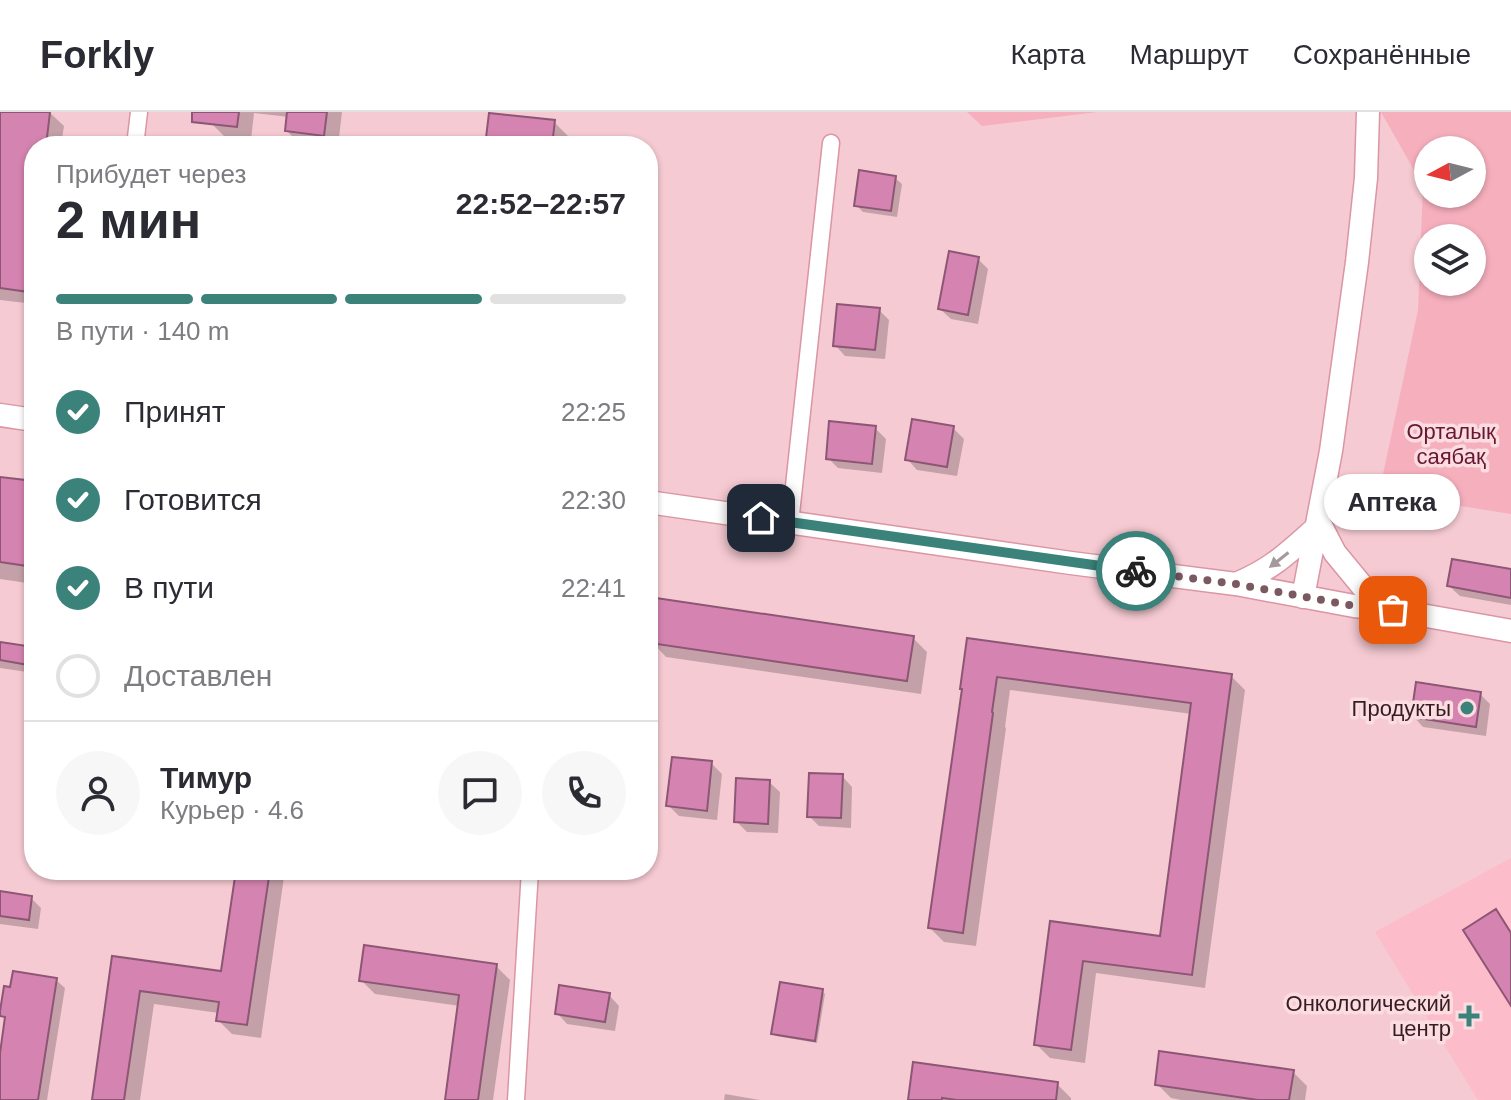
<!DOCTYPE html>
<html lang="ru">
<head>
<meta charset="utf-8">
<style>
	body { margin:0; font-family:Arial,sans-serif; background:#f7f7f7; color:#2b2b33; height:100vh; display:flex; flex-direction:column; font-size:30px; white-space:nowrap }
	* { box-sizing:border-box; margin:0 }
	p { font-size:26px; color:#7c7c81 }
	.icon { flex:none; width:44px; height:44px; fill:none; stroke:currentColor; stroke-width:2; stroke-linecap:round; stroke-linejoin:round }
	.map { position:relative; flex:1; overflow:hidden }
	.details { position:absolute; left:24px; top:24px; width:634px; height:744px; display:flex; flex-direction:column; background:#fff; border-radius:32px; box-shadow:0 2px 6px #0004 }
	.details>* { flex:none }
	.needle { width:52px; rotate:263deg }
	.tools { position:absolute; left:1414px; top:24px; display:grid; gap:16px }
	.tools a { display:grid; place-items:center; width:72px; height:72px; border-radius:50%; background:#fff; box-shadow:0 2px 6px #0004; font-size:40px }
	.pin { position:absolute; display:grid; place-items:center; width:68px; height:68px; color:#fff; margin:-34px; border-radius:16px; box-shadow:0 4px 12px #0006 }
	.courier { position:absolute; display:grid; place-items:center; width:80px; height:80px; margin:-40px; border:6px solid #3b827a; border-radius:50%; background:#fff; color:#222; box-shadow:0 2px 10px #0007 }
	.bubble { position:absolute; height:56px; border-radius:28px; background:#fff; box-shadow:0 2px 6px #0004; font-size:26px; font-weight:600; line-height:56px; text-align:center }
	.overview em { font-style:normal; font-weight:600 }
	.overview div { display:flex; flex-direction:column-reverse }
	.overview { display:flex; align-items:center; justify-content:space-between; height:136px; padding:0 32px }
	h1 { font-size:52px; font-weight:600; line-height:60px }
	.bar { display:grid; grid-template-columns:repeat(4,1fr); gap:12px 8px; align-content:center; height:96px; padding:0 32px }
	.bar i { height:10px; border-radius:6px; background:#e1e1e2 }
	.bar .current { background:#3b827a }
	.bar p { grid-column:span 4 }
	.line { display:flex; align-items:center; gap:20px; padding:0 32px; border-top:2px solid #e1e1e2 }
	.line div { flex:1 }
	.round { display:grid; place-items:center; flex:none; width:84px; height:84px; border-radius:42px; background:#f7f7f7 }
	ol { padding:0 32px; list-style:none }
	li { display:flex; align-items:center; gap:24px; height:88px }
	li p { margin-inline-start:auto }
	li .icon { padding:8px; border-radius:50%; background:#3b827a; color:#fff; stroke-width:4 }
	li:last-child { color:#7c7c81 }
	li i { width:44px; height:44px; border:4px solid #e1e1e2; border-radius:50% }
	header { display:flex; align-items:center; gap:48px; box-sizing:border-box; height:112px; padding:0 40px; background:#fff; border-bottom:2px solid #e1e1e2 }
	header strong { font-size:38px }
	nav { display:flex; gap:44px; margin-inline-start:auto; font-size:28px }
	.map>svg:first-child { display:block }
	.built { fill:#fcbcc9 }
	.green { fill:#f6afbd; fill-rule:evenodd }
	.shadow { fill:#0003 }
	.building { fill:#d584b1; stroke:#8d5674; stroke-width:2 }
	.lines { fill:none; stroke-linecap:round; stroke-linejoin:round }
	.minor-casing { stroke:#da96a4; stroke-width:19 }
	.secondary-casing { stroke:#da96a4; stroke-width:25 }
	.minor { stroke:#fff; stroke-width:16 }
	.secondary { stroke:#fff; stroke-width:22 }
	.oneway { fill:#a5999c }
	.done { stroke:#7a5a60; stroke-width:8; stroke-dasharray:0 14.4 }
	.route { stroke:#3b827a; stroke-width:10 }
	.poi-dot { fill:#3b827a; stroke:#fadce1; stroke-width:3 }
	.labels { text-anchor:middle; stroke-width:7; stroke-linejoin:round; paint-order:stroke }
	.park-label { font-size:22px; fill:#681732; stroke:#fadce1 }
	.poi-label { font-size:22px; fill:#371d23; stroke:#fadce1; text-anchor:end }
</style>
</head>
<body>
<header>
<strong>Forkly</strong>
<nav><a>Карта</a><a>Маршрут</a><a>Сохранённые</a></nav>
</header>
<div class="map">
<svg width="1511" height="988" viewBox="0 0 1511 988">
	<rect width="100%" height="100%" fill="#f6cad2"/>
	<path class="built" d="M1511,746v242h-33l-103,-168z"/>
	<path class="green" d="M967,0h131l-116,14z
		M1381,0h130v402l-132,-21 39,-183 5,-124zM1428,38h44v44h-44zM1428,126h44v44h-44z"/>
	<path class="shadow" d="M0,0h49l15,14 -3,20h-27v158l-34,-4z
		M212,0h130l-4,34 -37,-1 -14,-14 2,-14 -35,-4 -3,27 -26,-3 -14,-14z
		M554,10l14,14 -1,10h-80z
		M895,66l7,6 -5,33 -34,-5 -7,-7z
		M978,147l10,10 -10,55 -27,-5 -11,-10z
		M879,198l10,10 -4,39 -40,-3 -10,-11z
		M875,316l11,11 -4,34 -44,-5 -10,-10z
		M953,316l11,11 -7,37 -40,-6 -10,-11z
		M0,367l34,4v101l-34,-5z
		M1511,459v34l-51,-9 -11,-10z
		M913,526l14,14 -6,42 -255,-37 -14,-15z
		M968,528l263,36 14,14 -40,298 -109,-15 -11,90 -35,-5 -14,-14 16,-120 110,14 30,-224 -182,-24 -5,37 1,1 -30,218 -32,-4 -14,-14 33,-239z
		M0,532l34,5v24l-34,-5z
		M1480,582l10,10 -4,32 -63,-9 -10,-11z
		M711,651l11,11 -5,46 -38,-4 -11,-11z
		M842,664l10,11 -1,41 -32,-2 -10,-10z
		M769,670l11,10 -2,41 -31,-1 -11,-11z
		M238,758h47l-24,168 -29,-4 -14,-14 1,-7 -65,-9 -14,96h-46l20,-142 109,15z
		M0,781l31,5 10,10 -3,21 -38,-5z
		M496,854l14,14 -17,120h-46l13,-94 -85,-12 -14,-14z
		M56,868l9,8 -18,112h-47v-38l7,-42 -6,-5z
		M822,879l3,3 -8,49 -41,-7 -3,-2z
		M609,883l10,11 -4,25 -48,-7 -10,-11z
		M1293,960l14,14 -2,14h-124l-10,-2 -14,-14z
		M1057,972l14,14v2h-161z
		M725,982l35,6h-36z"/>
	<path class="building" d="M0,0h50l-4,34h-12v104l-5,42 -29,-4z
		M192,0h47l-2,15 -45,-5z
		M287,0h40l-3,24 -39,-5z
		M489,1l66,7 -3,26h-67z
		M859,58l37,6 -5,35 -37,-5z
		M949,139l30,6 -11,58 -30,-6z
		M837,192l43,4 -5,42 -42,-4z
		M912,307l42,7 -7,41 -42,-7z
		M829,309l47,5 -4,38 -46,-5z
		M0,365l34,4v86l-34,-5z
		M1452,447l59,10v29l-64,-12z
		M656,486l258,38 -7,45 -257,-38z
		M967,526l265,36 -40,301 -109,-14 -12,89 -37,-5 16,-124 110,15 31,-233 -194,-26 -5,35 1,1 -30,220 -35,-5 34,-239h-2z
		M0,530l34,5v19l-34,-6z
		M1416,570l65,10 -5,35 -65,-10z
		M672,645l40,4 -5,50 -41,-5z
		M809,661l34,1 -2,44 -34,-1z
		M736,666l34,2 -2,44 -34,-2z
		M236,758h34l-23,155 -31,-4 3,-19 -79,-11 -16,109h-32l20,-144 109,15z
		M0,779l32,5 -3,24 -29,-4z
		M1496,797l15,24v73l-48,-76z
		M364,833l133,19 -19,136h-33l14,-105 -100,-14z
		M13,859l44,7 -19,122h-38v-47l5,-36 -5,-1v-5l4,-25 6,1z
		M780,870l43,7 -8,52 -44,-7z
		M559,873l51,8 -5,29 -50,-8z
		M1159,939l135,19 -5,30h-31l-103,-15z
		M913,950l145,20 -2,18h-99l-15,-2v2h-34z"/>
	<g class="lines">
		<g class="minor-casing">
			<path id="minor" d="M135,34l4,-34
				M790,411l41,-380
				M516,988l14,-230"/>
		</g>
		<g class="secondary-casing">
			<path id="secondary" d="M0,303l34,5
				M648,390l423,61 165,21 118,22 39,4 118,21
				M1318,408l17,33 28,34 29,23
				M1236,472c36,-15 52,-31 80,-56
				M1303,485l28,-146 26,-189 9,-84 2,-66"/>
		</g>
		<use href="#minor" class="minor"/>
		<use href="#secondary" class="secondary"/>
	</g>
	<defs><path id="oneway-solid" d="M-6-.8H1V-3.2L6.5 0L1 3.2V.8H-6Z" transform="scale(2)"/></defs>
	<use class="oneway" href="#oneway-solid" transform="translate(1279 448) rotate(142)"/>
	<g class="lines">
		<path class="done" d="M1136,459l100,13 118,22 39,4"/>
		<path class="route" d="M761,406l375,53"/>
	</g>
	<g class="poi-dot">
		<circle cx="1467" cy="596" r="8"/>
		<path d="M1465 892h8v8h8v8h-8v8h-8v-8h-8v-8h8z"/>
	</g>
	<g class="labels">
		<g class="park-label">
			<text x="1451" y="327">Орталық<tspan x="1451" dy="25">саябақ</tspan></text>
		</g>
		<g class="poi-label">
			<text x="1451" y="604">Продукты</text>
			<text x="1451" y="899">Онкологический<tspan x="1451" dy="25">центр</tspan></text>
		</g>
	</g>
</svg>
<div class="tools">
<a><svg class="needle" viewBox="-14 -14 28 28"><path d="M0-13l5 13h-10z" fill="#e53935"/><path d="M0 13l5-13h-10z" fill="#7c7c81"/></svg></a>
<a><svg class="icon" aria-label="layers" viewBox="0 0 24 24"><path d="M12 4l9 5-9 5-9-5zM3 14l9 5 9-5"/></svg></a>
</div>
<div class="pin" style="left:1393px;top:498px;background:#ea580c"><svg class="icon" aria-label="bag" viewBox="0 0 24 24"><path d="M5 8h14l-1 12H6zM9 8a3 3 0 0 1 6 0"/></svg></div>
<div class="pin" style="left:761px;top:406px;background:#1f2937"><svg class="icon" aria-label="home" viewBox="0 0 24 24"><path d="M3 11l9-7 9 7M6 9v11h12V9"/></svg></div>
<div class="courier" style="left:1136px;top:459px"><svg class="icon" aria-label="bike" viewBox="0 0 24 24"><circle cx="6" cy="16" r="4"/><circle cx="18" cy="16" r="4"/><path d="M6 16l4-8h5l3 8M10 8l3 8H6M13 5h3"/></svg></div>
<div class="bubble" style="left:1324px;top:362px;width:136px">Аптека</div>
<section class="details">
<div class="overview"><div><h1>2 мин</h1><p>Прибудет через</p></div><em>22:52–22:57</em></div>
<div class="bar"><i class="current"></i><i class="current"></i><i class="current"></i><i></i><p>В пути · 140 m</p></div>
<ol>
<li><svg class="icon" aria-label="check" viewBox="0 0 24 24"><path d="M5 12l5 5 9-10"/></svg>Принят<p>22:25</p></li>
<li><svg class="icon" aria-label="check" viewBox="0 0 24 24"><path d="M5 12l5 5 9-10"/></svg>Готовится<p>22:30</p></li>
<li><svg class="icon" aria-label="check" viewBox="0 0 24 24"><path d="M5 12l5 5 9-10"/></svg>В пути<p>22:41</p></li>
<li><i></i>Доставлен</li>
</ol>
<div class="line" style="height:144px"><a class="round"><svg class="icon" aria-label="person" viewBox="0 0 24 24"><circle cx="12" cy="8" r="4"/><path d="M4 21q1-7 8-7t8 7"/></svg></a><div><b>Тимур</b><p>Курьер · 4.6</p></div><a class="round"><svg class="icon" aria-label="chat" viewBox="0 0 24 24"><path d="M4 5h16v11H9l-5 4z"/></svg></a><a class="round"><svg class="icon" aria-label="phone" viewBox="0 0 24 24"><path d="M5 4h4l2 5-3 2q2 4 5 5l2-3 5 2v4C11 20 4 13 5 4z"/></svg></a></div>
</section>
</div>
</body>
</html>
